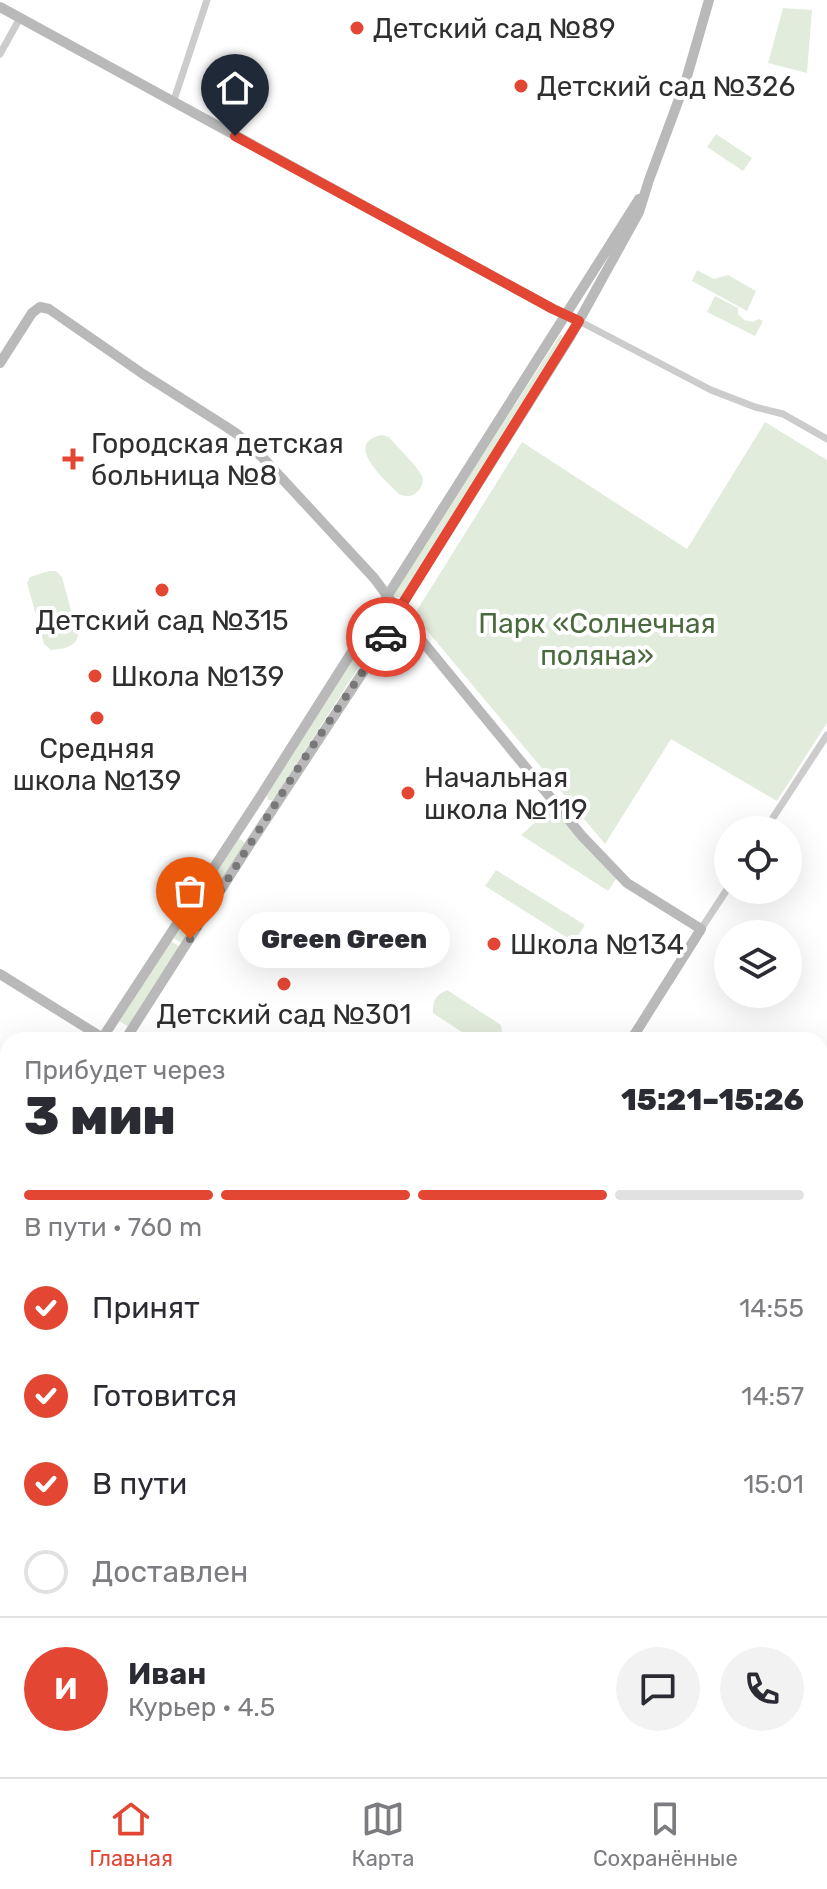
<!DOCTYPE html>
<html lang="ru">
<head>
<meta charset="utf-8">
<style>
	body { margin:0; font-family:Rubik,sans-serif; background:#f2f2f3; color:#2b2b33; height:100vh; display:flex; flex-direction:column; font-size:30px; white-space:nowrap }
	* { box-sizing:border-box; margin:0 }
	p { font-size:26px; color:#7c7c81 }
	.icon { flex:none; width:44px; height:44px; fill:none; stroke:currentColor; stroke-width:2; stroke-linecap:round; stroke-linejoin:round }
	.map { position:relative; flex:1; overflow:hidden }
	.drawer { position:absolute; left:0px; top:1032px; width:828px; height:746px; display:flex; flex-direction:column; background:#fff; border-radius:24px 24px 0 0; box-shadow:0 8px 32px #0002 }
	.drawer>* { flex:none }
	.controls { position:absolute; left:714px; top:816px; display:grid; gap:16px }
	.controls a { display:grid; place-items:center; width:88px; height:88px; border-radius:50%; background:#fff; box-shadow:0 8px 32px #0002; font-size:40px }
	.pin { position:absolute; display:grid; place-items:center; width:68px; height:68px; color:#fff; margin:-82px -34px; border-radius:50% 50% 50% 0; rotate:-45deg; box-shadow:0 0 8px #0007 }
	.pin .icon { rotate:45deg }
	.courier { position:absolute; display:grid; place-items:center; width:80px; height:80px; margin:-40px; border:6px solid #e34733; border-radius:50%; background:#fff; color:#222; box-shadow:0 2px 10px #0007 }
	.bubble { position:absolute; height:56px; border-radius:28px; background:#fff; box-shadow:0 8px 32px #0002; font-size:26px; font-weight:800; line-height:56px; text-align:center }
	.overview em { font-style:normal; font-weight:800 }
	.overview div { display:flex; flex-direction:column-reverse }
	.overview { display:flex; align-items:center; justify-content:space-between; height:136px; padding:0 24px }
	h1 { font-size:52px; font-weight:800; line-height:60px }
	.bar { display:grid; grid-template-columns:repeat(4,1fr); gap:12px 8px; align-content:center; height:96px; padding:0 24px }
	.bar i { height:10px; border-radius:6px; background:#e1e1e2 }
	.bar .on { background:#e34733 }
	.bar p { grid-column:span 4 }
	.line { display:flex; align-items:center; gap:20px; padding:0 24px; border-top:2px solid #e1e1e2 }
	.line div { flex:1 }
	.round { display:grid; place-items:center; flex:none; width:84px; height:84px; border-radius:42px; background:#f2f2f3 }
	ol { padding:0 24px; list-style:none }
	li { display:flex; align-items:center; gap:24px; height:88px }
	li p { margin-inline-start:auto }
	li .icon { padding:8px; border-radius:50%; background:#e34733; color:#fff; stroke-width:4 }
	li:last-child { color:#7c7c81 }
	li i { width:44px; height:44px; border:4px solid #e1e1e2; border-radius:50% }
	.dock { display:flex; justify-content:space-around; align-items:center; height:112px; border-top:2px solid #e1e1e2; background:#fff; font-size:22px; color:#7c7c81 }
	.dock a { display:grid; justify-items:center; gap:4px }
	.dock .on { color:#e34733 }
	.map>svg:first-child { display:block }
	.green { fill:#e2ecdc }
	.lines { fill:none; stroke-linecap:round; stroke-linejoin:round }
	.street { stroke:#ccc; stroke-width:7 }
	.secondary { stroke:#b9b9b9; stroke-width:10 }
	.done { stroke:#787878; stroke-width:8; stroke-dasharray:0 14.4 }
	.route { stroke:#e34733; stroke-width:10 }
	.poi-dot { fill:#e34733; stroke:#fff; stroke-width:3 }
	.labels { text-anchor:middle; stroke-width:8; stroke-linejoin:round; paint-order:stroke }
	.poi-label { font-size:28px; fill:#2f2f2f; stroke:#fff; text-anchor:start }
	.park-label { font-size:28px; fill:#496a3c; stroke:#fff }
</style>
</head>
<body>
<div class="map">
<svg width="827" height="1777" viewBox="0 0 827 1777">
	<rect width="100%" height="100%" fill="#fff"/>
	<path class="green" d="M783,8l29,2 -5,63 -39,-10z
		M716,134l36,24 -9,13 -36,-24z
		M697,270l17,9 14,-4 28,16 -9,20 -55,-30z
		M715,296l23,12v6l6,6 9,2 6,-3 4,2 -8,15 -48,-24z
		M560,335h2v3l-161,259h-7v-5z
		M765,422l62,38v263l-50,78 -106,-62 -66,105 -191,-229 108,-173 165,107z
		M382,435l7,2c7,9 32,32 34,42 0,4 -2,9 -5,12 -5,6 -11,6 -18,4 -13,-13 -59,-52 -18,-60z
		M49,571h7l6,6 16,59c-3,12 -16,13 -27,14l-7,-6 -17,-61 3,-6z
		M380,615l7,7 -2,4 -110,171 -3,3h-4l-1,-5z
		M551,808l65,71 -8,12 -87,-56z
		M239,838l6,5 -63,100 -9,-5z
		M496,870l89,55 -11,17 -89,-56z
		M171,941l9,6 -51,80 -10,-6z
		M447,990l54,35 1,7 -2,8h-26l-41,-27c-1,-12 3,-18 14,-23z
		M827,1227v98l-7,4v-93z
		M331,1770h458l4,7h-464z"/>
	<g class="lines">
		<path class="street" d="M0,54l20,-36
			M173,103l34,-103
			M579,321l132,69 44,17 28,7 44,25
			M765,830l62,-95
			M701,929l27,-41
			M0,1088l8,4
			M820,1202l7,-10
			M0,1653l8,-1"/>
		<path class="secondary" d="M0,7l553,302 26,12
			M0,363l32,-50 8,-6 9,2 94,65 82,52 12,8 26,24 111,120 35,47 173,211 45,47 74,46 -70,111
			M0,974l106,66
			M101,1040l157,-240 381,-601
			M125,1040l125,-196 140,-213 8,-20 172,-274 69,-125 10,-32 37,-100 23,-80
			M0,1203l8,-13
			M0,1235l8,-12"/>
	</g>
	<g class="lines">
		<path class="done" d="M190,939l112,-177 84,-125"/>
		<path class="route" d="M235,136l318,173 26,12 -181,290 -12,26"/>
	</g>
	<g class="poi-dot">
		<circle cx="357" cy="28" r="8"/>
		<circle cx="521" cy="86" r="8"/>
		<path d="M69 447h8v8h8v8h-8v8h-8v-8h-8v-8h8z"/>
		<circle cx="162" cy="590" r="8"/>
		<circle cx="95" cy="676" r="8"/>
		<circle cx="97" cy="718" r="8"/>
		<circle cx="408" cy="793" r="8"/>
		<circle cx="494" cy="944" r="8"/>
		<circle cx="284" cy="984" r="8"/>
	</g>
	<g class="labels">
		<g class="poi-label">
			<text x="373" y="38">Детский сад №89</text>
			<text x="537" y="96">Детский сад №326</text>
			<text x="91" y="453">Городская детская<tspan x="91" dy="32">больница №8</tspan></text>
			<text x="162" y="630" text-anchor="middle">Детский сад №315</text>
			<text x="111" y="686">Школа №139</text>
			<text x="97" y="758" text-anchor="middle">Средняя<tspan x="97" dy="32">школа №139</tspan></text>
			<text x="424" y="787">Начальная<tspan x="424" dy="32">школа №119</tspan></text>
			<text x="510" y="954">Школа №134</text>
			<text x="284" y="1024" text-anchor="middle">Детский сад №301</text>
		</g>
		<g class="park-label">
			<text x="597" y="633">Парк «Солнечная<tspan x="597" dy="32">поляна»</tspan></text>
		</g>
	</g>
</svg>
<div class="controls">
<a><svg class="icon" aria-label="locate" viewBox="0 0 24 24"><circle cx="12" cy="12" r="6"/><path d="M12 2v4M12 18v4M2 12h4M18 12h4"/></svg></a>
<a><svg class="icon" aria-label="layers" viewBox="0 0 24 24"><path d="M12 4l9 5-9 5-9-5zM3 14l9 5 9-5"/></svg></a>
</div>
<div class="pin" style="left:190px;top:939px;background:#ea580c"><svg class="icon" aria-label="bag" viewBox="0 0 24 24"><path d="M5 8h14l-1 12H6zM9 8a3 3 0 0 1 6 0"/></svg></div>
<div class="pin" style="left:235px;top:136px;background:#1f2937"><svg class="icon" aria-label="home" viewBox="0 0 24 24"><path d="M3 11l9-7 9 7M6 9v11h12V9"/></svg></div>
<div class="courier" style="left:386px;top:637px"><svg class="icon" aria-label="car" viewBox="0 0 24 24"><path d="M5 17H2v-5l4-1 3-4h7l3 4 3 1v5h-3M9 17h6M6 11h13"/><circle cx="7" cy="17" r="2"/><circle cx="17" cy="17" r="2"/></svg></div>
<div class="bubble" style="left:238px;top:912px;width:212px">Green Green</div>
<section class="drawer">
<div class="overview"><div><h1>3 мин</h1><p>Прибудет через</p></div><em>15:21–15:26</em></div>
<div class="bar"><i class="on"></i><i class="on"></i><i class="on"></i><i></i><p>В пути · 760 m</p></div>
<ol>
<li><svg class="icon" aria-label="check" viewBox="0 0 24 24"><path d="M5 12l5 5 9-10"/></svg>Принят<p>14:55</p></li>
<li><svg class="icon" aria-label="check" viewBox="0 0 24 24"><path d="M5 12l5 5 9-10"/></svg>Готовится<p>14:57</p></li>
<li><svg class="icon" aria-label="check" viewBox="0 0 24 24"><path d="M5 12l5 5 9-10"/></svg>В пути<p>15:01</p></li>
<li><i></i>Доставлен</li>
</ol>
<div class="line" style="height:144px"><b class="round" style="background:#e34733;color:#fff">И</b><div><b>Иван</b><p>Курьер · 4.5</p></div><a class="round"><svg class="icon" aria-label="chat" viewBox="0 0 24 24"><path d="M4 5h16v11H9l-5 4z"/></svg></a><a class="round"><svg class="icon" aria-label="phone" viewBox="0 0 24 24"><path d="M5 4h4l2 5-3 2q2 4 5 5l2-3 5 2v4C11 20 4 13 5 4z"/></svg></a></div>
</section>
</div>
<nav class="dock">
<a class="on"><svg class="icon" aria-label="home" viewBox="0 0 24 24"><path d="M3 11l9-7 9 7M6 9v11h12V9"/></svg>Главная</a>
<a><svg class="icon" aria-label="map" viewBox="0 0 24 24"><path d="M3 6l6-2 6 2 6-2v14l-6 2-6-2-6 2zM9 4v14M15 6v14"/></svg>Карта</a>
<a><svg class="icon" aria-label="saved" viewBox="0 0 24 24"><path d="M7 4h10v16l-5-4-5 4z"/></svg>Сохранённые</a>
</nav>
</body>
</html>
